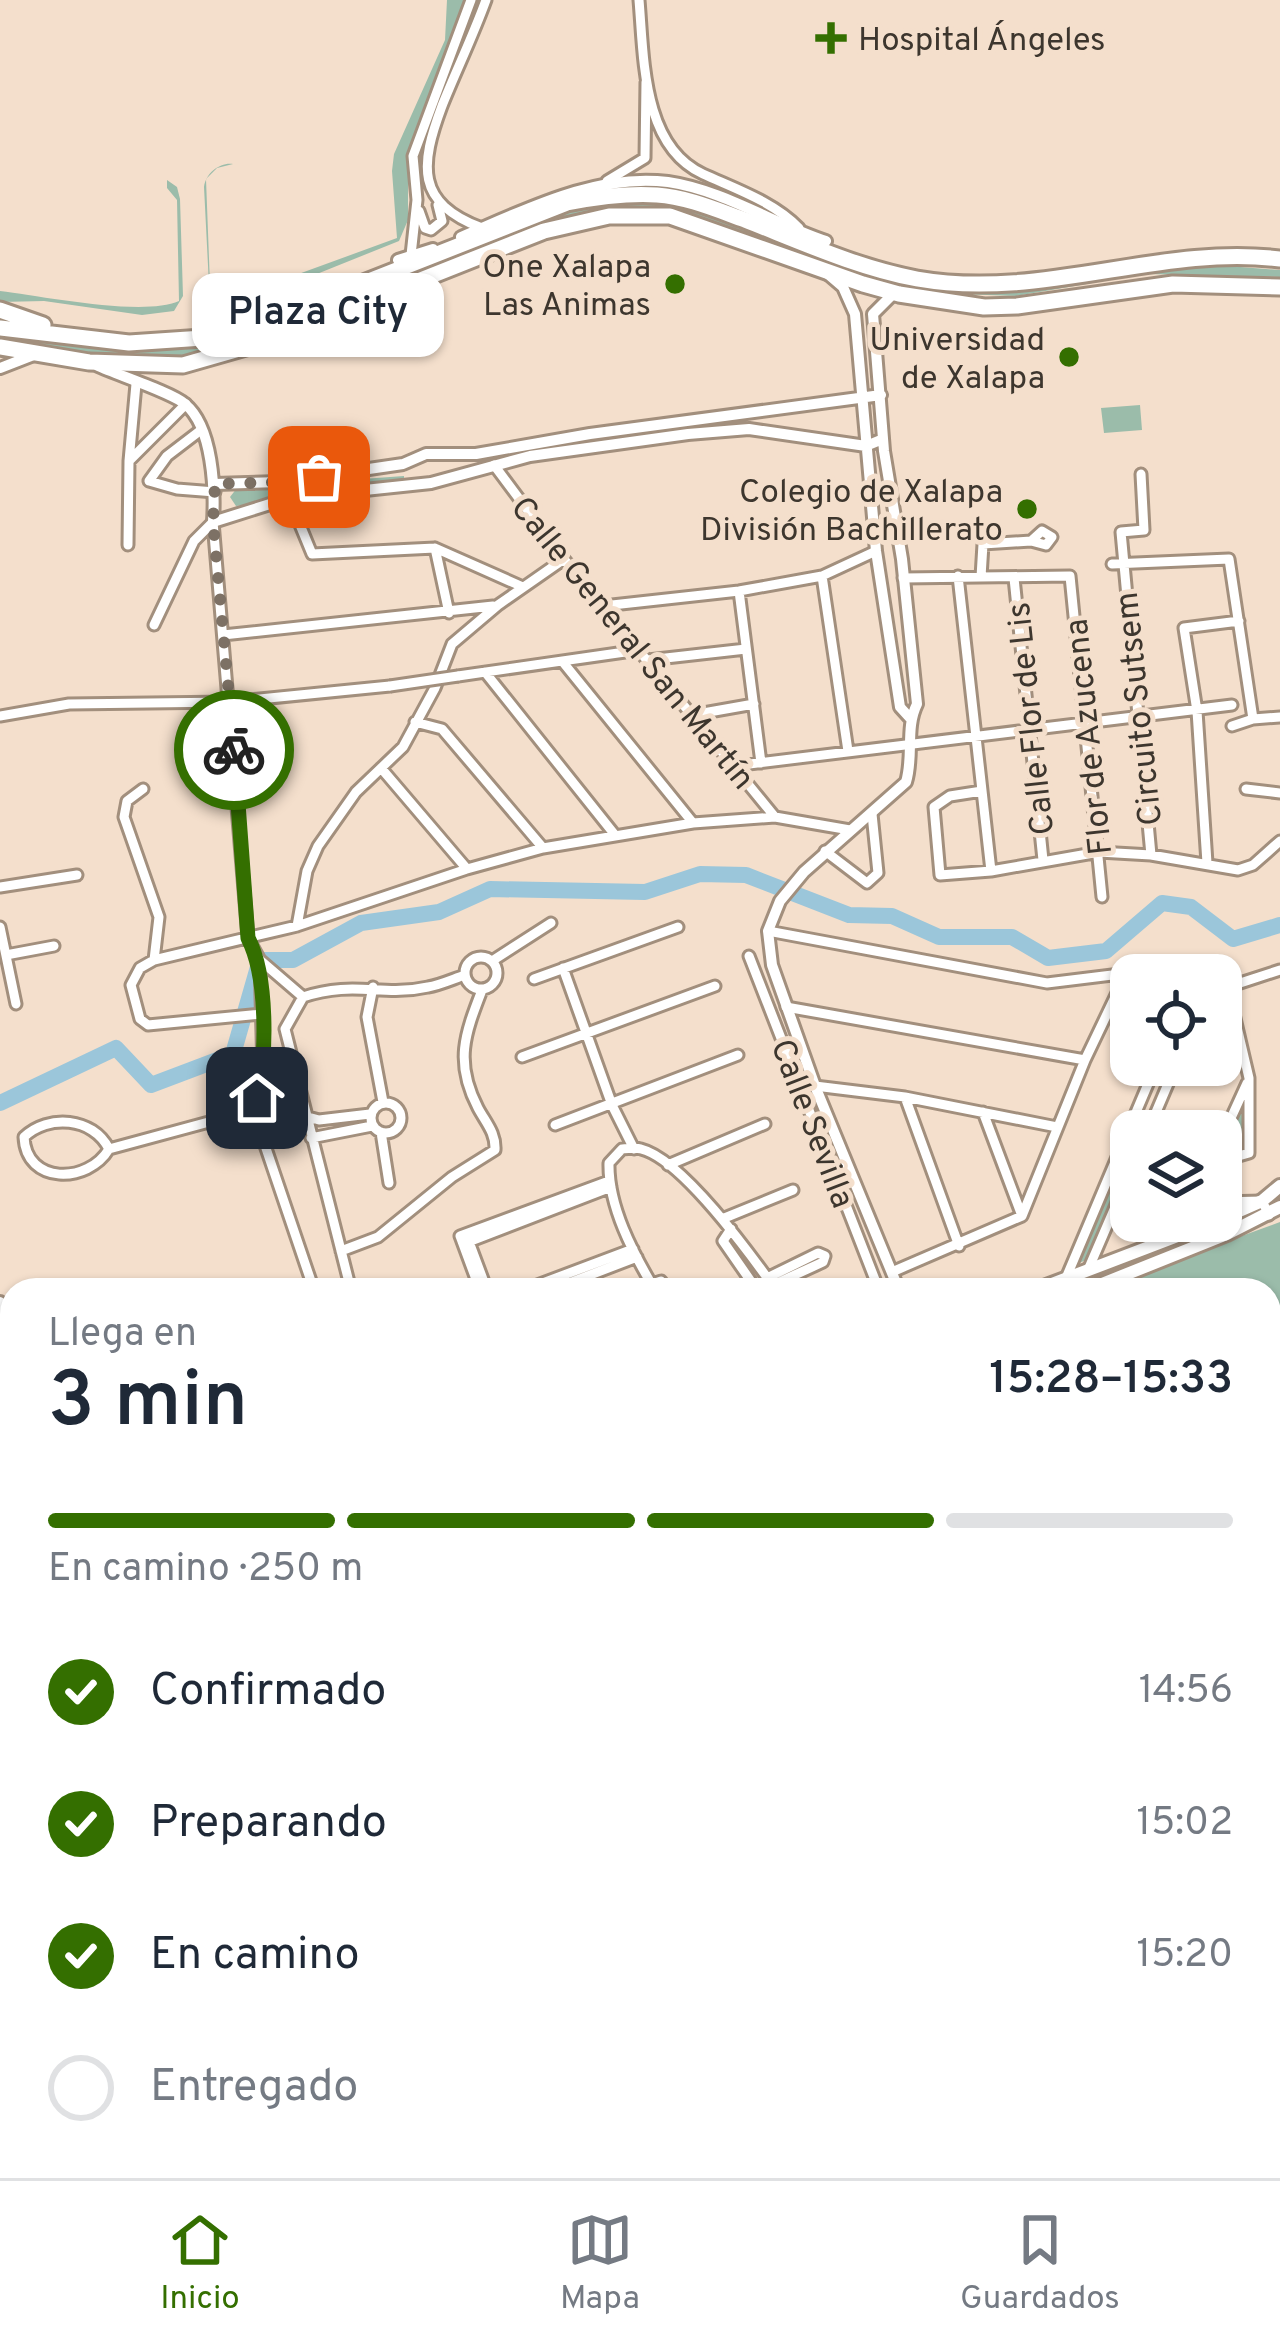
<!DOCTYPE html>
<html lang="es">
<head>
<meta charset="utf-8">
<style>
	body { margin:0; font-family:Overpass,sans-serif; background:#f6f6f7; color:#1f2937; height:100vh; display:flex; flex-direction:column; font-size:45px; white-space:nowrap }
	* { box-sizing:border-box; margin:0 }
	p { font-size:39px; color:#747a83 }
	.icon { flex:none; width:66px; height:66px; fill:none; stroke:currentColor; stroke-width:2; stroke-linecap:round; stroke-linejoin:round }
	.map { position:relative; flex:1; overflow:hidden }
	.details { position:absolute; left:0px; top:1278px; width:1281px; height:900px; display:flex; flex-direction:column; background:#fff; border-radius:36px 36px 0 0; box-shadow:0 3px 9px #0004 }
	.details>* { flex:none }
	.buttons { position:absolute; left:1110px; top:954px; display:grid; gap:24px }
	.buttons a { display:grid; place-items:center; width:132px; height:132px; border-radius:24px; background:#fff; box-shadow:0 3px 9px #0004; font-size:60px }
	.pin { position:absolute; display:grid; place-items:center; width:102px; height:102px; color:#fff; margin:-51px; border-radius:24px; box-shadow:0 6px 18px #0006 }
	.courier { position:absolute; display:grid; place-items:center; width:120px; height:120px; margin:-60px; border:9px solid #346f00; border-radius:50%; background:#fff; color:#222; box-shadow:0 3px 15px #0007 }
	.bubble { position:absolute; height:84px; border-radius:24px; background:#fff; box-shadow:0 3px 9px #0004; font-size:39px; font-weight:600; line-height:84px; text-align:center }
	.headline em { font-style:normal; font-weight:600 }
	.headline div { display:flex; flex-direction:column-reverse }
	.headline { display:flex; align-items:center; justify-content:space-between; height:204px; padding:0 48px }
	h1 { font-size:78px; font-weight:600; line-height:90px }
	.bar { display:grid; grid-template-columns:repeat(4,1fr); gap:18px 12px; align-content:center; height:144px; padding:0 48px }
	.bar i { height:15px; border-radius:9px; background:#e0e1e3 }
	.bar .selected { background:#346f00 }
	.bar p { grid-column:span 4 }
	ol { padding:0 48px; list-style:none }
	li { display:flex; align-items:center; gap:36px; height:132px }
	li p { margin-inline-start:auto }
	li .icon { padding:12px; border-radius:50%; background:#346f00; color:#fff; stroke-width:4 }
	li:last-child { color:#747a83 }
	li i { width:66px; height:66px; border:6px solid #e0e1e3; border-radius:50% }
	.menu { display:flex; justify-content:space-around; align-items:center; height:168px; border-top:3px solid #e0e1e3; background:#fff; font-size:33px; color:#747a83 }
	.menu a { display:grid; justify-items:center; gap:6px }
	.menu .selected { color:#346f00 }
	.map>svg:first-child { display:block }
	.green { fill:#9bbcaa }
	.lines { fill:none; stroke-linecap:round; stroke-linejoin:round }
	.river { stroke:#9bc6da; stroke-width:16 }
	.minor-casing { stroke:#a28f7d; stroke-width:15 }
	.tertiary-casing { stroke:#a28f7d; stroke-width:16 }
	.secondary-casing { stroke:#a28f7d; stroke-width:18 }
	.trunk-casing { stroke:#a28f7d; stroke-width:21 }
	.minor { stroke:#fff; stroke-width:9 }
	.tertiary { stroke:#fff; stroke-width:10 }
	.secondary { stroke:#fff; stroke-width:12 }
	.trunk { stroke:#fff; stroke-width:15 }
	.minor-bridge-casing { stroke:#a28f7d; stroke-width:15; stroke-linecap:butt }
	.minor-bridge { stroke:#fff; stroke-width:9 }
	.done { stroke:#7d7165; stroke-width:12; stroke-dasharray:0 21.6 }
	.route { stroke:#346f00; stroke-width:15 }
	.poi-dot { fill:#346f00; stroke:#f4dfcc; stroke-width:4.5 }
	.labels { text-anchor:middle; stroke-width:10; stroke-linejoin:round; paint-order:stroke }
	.poi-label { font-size:33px; fill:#3d362e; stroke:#f4dfcc; text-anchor:end }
	.street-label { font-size:33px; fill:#3d362e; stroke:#f4dfcc }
</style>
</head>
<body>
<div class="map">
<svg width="1280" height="2178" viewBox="0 0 1280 2178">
	<rect width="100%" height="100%" fill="#f4dfcc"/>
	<path class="green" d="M447,0h16v5l-55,154v61l-9,21 -152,61 -13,3 -18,-4 -7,-16 -5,-98c2,-15 17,-25 29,-23l-16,4 -11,11 4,106 9,13 25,-4 153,-56 -5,-67 2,-17 51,-114z
		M167,180l10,7 3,12 3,97 -9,15 -32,4 -98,-14 -44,1v-11c42,5 143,26 179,10l-2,-101 -10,-12z
		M613,197l50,3 199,67 151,22 132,-22 70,-2 65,5v7l-135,-3 -129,22 -116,-4 -178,-61 -109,-19 -348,128 -83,23 -182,-14v-16l203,7 91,-20 276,-112z
		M1140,405l2,25 -38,3 -3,-25z
		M404,476v6c-41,4 -83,5 -123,12 -16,3 -30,12 -45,12l-6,-9 7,-9z
		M1245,1099l-1,53 -23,6v-4z
		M1131,1140v18l-45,102 -9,4z
		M1280,1222v320l-11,3v-255h-167l-1,-3z
		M291,2166h207l-5,12h-197z"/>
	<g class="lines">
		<path class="river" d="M0,1103l116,-55 35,37 82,-31 27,-94h33l68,-37 78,-11 51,-23 155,3 55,-18 46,1 103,40 43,1 47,21h73l36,21 58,-7 56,-48 29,4 42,32 47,-14"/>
		<g class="minor-casing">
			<path id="minor" d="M639,0c5,58 3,146 64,174 33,15 71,28 96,54
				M607,181l38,-23 1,-76
				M419,211l6,17 6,2 11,-9 -4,-16
				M482,228c-67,-25 -62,-63 -40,-122 14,-35 31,-70 44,-106
				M411,255l6,-55 -4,-44 58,-156
				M201,430l-34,26 -18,25 28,8 38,3
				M130,460l56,-56
				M494,465l70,94 211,258
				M1141,474l3,56 -23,2 30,323
				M289,498l23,56 123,-6 88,39
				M213,522l35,416 12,22 3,110 -10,40 61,180
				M128,545l1,-84 7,-77
				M435,548l14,65
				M1112,564l117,-5 24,160
				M822,576l26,175
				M958,576l33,295
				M981,577l2,-33 48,-3 15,4 6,-8 -10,-6 -11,10
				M903,578l167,-2 32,321
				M1014,578l29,282
				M739,591l22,172
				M603,606l136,-15 83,-15 54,-25
				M154,625l40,-84 19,-19
				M223,635l270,-29
				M648,660l98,-11
				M562,661l131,162
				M485,672l130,163
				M458,676l181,-26
				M692,715l62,-11
				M0,716l69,-12 161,-2 160,-16
				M415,722l27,7 101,119
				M1232,726l21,-7 27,-2
				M733,766l499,-61
				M381,768l86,101
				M143,789l-16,12 -3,16 35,100 -5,43 -14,8 -9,17 9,34 8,6 113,-11
				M1246,789l34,4
				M982,791l-32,5 -16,11 6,68 51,-4 108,-19 52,3 87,15 15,-5 27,-24
				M825,851l42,32 11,-10 -6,-59
				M1207,863l-10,-152 -13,-83 55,-7
				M0,887l77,-12
				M297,926l10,-55 11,-25 38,-54 47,-45 32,-59 17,-44 46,-39 66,-46
				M0,927l16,77
				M768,931l279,52 171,-21 12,8c4,16 4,24 -9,34
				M6,955l48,-9
				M749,956l130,334
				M465 973a16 16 0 1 1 32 0a16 16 0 1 1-32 0Z
				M154,960l143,-34 170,-57 76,-21 150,-25 82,-6 75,13
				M260,960l43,37
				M492,961l59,-38
				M563,968l49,137 22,44
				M534,979l144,-52
				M1234,985l46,-15
				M373,987l-6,30 16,85
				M786,1007l299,53
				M522,1057l193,-71
				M815,1086l90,11 152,30
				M905,1097l54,149
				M371 1118a15 15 0 1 1 30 0a15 15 0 1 1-30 0Z
				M983,1112l39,104
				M555,1125l183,-70
				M1148,1131l28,-66
				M381,1132l8,51
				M311,1138l61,-12
				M1221,1140l26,-57
				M109,1149c-16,-32 -61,-35 -85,-12 2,48 64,47 85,12l159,-43 51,14 51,-6
				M1221,1161l28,-8v-75l-19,-81
				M668,1165l97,-41
				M1221,1202l41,-1 7,14
				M722,1219l71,-29
				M731,1229l-8,12 34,49
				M468,1239l19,51
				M463,1244l148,-57
				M341,1251l37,-14 74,-60 43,-27c1,-17 -9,-27 -17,-42 -24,-46 -13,-74 4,-118
				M1088,1270l43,-100
				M892,1272l130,-56 63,-156 42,-88
				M767,1278l51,-25 7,3
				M1066,1278l90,-213
				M652,1284l9,-3 6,9
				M773,1285l50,-23 2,-6
				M351,1290l-66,-261 18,-32c50,-17 80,0 125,-10 12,-2 25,-8 37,-12
				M480,1290l-20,-54 149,-55
				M524,1290l109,-41
				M551,1290l86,-33
				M655,1290c-22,-37 -47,-84 -46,-127l13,-14c6,0 13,-2 19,0 41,10 110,106 135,141
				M0,1673l12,4
				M1269,1677l11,-31
				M0,1751l12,-5
				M0,1782l12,15
				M0,1821l12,-5
				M0,1828l12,-5
				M1269,1843l11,11
				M0,1853l12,-12
				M0,1864l12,-13
				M0,1957l12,-12
				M0,1970l12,-12
				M0,2062l12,-13
				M0,2073l12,-13
				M0,2110l12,8
				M1269,2126l11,12
				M72,2166l13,12 13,-12
				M222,2166l4,12
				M253,2166l5,12
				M292,2166l4,12
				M307,2166l4,12
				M350,2166l4,12
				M916,2166l7,12
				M928,2166l8,12
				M1009,2166l7,12
				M1216,2166l22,12
				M416,2178l11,-12
				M478,2178l13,-12
				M497,2178l3,-12
				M1257,2178l23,-7"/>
		</g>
		<g class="tertiary-casing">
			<path id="tertiary" d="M461,237c64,-27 135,-64 207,-55 55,8 106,42 158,59
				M398,260l35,-11
				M829,275l14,12 12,27 21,237 24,156 10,11
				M895,292l-22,22 11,137 18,108 15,145c-12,24 -3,52 -11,78l-102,90 -24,29 -12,30 4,34 43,121 84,204
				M98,366c20,9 75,27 87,38 28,23 30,86 28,118l76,-24 142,-15 99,-27 158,-22 61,-5 117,17 17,-7
				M0,368l36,-14
				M215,484l65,-2 123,-18 23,-10h50l114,-20 291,-39
				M0,1302l12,29
				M0,1358l12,24
				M0,1578l12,9
				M0,1596l12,5
				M0,2082l12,7
				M0,2098l12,7
				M89,2166l12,12
				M106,2166l9,12"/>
		</g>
		<g class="secondary-casing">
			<path id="secondary" d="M1221,1219l41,-18 18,-15
				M1036,1290l181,-69
				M1087,1290l140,-56 53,-27
				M163,2178l12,-12"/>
		</g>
		<g class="trunk-casing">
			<path id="trunk" d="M0,310l43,15
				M0,328l129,15 74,-5 92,-28 272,-107c31,-6 59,-10 90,-8 30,2 60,15 88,25 56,22 113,48 172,59 126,22 243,-35 363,-20
				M0,347l89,15 94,3 84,-24 277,-110 65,-15h61l193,68 36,10 85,13 33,-1 156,-22 107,3"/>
		</g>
		<use href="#minor" class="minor"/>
		<use href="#tertiary" class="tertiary"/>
		<use href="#secondary" class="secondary"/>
		<use href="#trunk" class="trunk"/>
		<g class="minor-bridge-casing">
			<path id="minor-bridge" d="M390,686l68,-10"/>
		</g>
		<use href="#minor-bridge" class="minor-bridge"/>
	</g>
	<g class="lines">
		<path class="done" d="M234,750l-21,-228 2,-38 65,-2 39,-5"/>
		<path class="route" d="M234,750l14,188c20,39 19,117 9,160"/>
	</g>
	<g class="poi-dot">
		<path d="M825 20h12v12h12v12h-12v12h-12v-12h-12v-12h12z"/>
		<circle cx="675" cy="284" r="12"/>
		<circle cx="1069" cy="357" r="12"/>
		<circle cx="1027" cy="509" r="12"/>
	</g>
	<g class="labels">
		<g class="poi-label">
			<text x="858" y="50" text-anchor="start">Hospital Ángeles</text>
			<text x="651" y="277">One Xalapa<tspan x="651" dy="38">Las Animas</tspan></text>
			<text x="1045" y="350">Universidad<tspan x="1045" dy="38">de Xalapa</tspan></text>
			<text x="1003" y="502">Colegio de Xalapa<tspan x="1003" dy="38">División Bachillerato</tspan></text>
		</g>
		<g class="street-label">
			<text transform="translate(634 642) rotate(51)" y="12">Calle General San Martín</text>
			<text transform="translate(1137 709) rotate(-96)" y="12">Circuito Sutsem</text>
			<text transform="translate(1029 719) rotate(-96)" y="12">Calle Flor de Lis</text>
			<text transform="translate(1087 737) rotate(-96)" y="12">Flor de Azucena</text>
			<text transform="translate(814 1123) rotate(69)" y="12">Calle Sevilla</text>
		</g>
	</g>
</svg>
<div class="buttons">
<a><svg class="icon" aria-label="locate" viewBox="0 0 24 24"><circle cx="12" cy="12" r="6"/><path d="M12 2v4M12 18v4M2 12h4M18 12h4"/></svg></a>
<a><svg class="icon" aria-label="layers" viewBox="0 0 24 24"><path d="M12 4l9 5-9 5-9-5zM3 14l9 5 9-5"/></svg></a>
</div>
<div class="pin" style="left:319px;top:477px;background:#ea580c"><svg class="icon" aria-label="bag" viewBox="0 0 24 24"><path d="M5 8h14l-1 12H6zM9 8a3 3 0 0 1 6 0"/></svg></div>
<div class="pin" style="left:257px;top:1098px;background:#1f2937"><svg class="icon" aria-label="home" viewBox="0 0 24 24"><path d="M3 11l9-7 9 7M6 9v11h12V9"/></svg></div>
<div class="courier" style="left:234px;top:750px"><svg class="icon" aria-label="bike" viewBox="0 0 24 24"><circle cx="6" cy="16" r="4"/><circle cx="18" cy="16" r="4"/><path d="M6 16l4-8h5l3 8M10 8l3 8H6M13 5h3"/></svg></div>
<div class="bubble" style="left:192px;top:273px;width:252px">Plaza City</div>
<section class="details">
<div class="headline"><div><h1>3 min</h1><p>Llega en</p></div><em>15:28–15:33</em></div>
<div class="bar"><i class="selected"></i><i class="selected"></i><i class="selected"></i><i></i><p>En camino · 250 m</p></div>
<ol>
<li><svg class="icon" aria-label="check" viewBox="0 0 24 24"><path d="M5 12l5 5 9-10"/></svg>Confirmado<p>14:56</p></li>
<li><svg class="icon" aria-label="check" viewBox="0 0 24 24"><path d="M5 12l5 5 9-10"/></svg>Preparando<p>15:02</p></li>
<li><svg class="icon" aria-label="check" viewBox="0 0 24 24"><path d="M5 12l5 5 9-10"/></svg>En camino<p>15:20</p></li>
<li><i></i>Entregado</li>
</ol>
</section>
</div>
<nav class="menu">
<a class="selected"><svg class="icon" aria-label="home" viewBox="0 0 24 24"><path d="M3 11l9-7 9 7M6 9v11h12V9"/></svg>Inicio</a>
<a><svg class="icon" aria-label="map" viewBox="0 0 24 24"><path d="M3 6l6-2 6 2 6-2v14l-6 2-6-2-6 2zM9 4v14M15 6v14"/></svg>Mapa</a>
<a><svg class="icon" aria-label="saved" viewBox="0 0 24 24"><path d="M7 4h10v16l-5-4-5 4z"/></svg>Guardados</a>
</nav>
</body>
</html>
